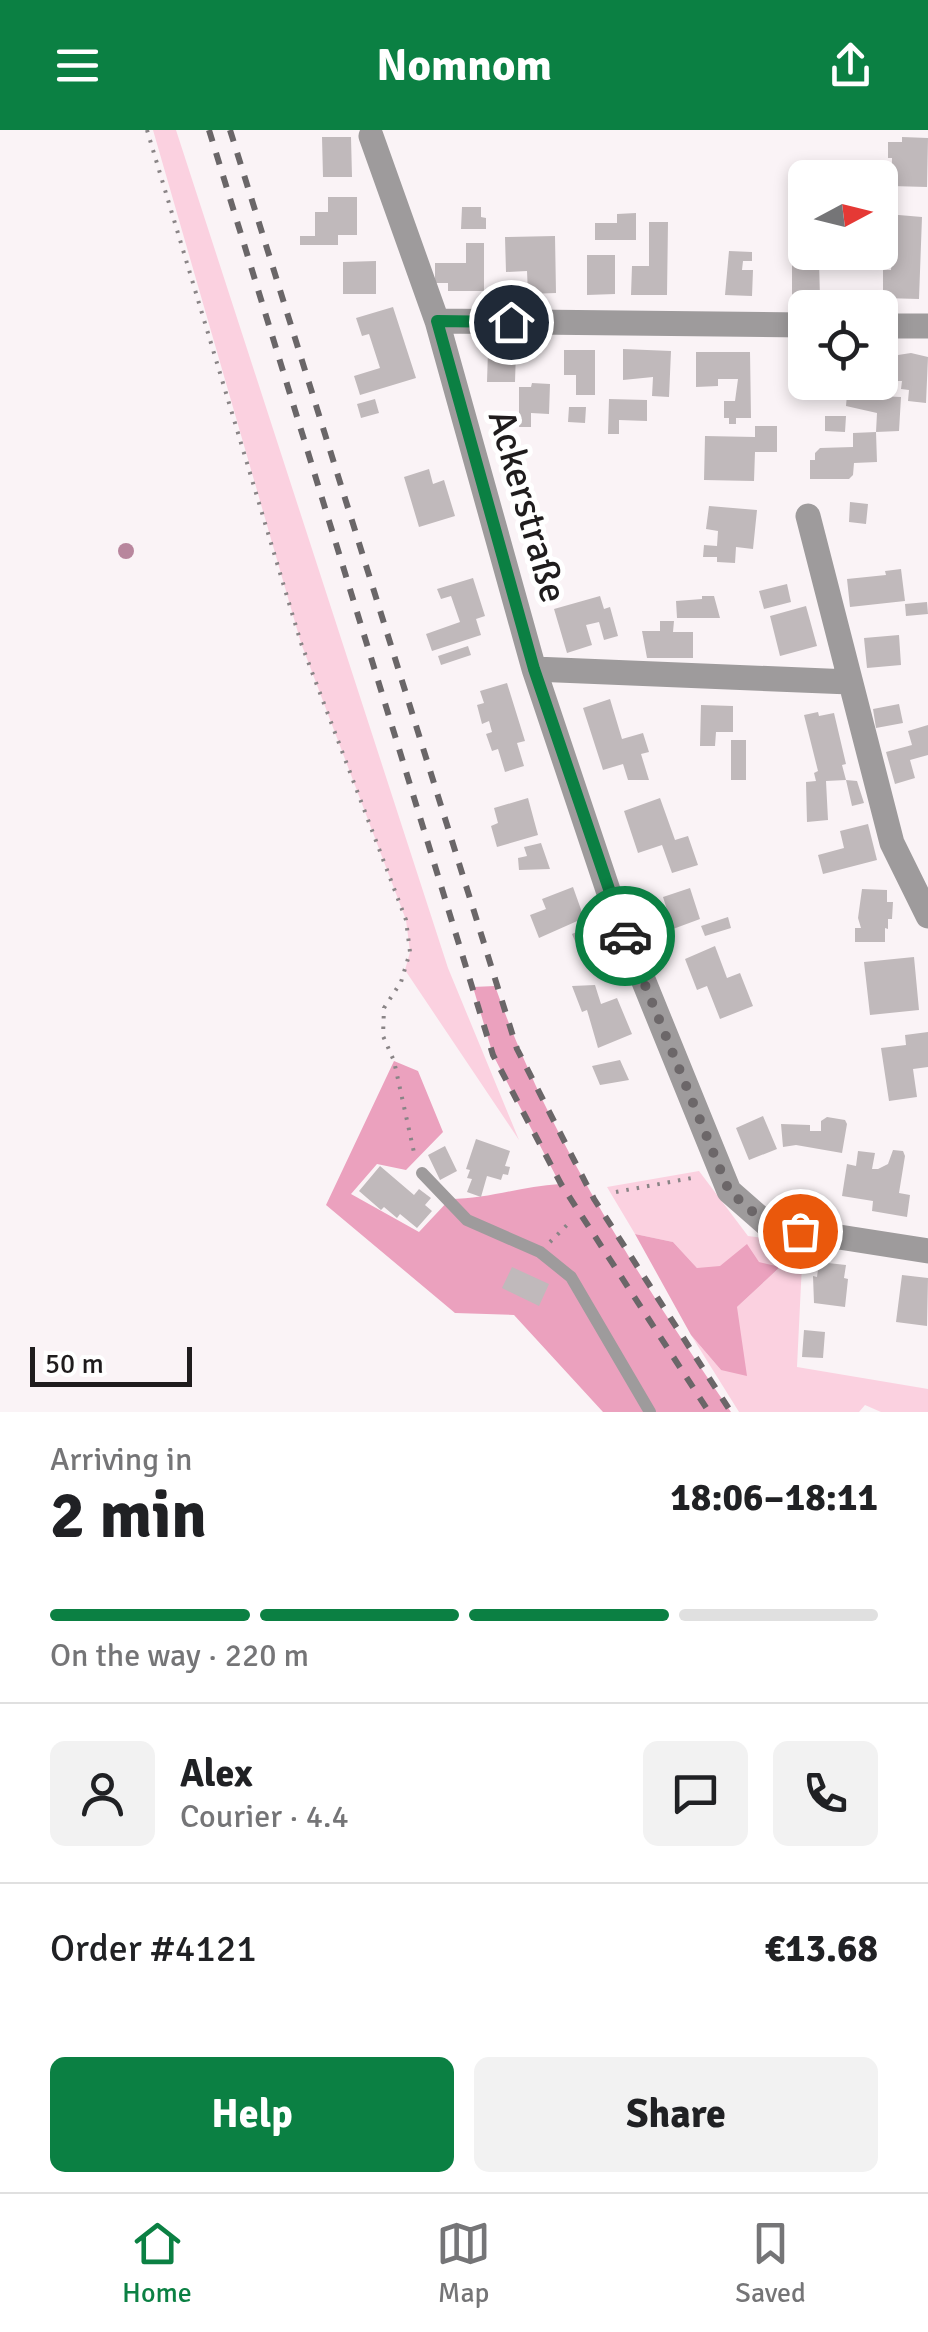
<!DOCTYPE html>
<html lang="en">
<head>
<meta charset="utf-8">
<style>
	body { margin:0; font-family:Signika,sans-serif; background:#f2f2f2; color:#202124; height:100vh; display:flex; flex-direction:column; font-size:38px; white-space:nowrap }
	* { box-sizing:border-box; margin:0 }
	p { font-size:32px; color:#757577 }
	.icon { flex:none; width:55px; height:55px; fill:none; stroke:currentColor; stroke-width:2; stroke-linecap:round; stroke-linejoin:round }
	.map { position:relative; height:1282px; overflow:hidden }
	.details { display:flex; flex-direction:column; background:#fff; flex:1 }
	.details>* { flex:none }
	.needle { width:65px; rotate:83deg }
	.tools { position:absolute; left:788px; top:30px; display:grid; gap:20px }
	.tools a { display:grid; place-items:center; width:110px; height:110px; border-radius:15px; background:#fff; box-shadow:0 5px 15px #0003; font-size:50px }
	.scale { position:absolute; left:30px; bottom:25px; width:162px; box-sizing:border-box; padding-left:10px; border:5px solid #1f1c1d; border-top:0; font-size:28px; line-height:35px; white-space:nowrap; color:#1f1c1d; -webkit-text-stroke:8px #fff; paint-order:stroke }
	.pin { position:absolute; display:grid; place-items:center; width:85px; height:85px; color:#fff; margin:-42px; border:5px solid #fff; border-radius:50%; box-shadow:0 2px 10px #0007 }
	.courier { position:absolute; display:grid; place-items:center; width:100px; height:100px; margin:-50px; border:8px solid #0b8043; border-radius:50%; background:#fff; color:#222; box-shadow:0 2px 12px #0007 }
	.headline em { font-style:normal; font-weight:700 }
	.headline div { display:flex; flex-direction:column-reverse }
	.headline { display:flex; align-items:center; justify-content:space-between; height:170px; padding:0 50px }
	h1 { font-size:65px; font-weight:700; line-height:75px }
	.bar { display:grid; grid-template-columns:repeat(4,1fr); gap:15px 10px; align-content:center; height:120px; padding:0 50px }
	.bar i { height:12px; border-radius:8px; background:#e0e0e0 }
	.bar .active { background:#0b8043 }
	.bar p { grid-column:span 4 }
	.line { display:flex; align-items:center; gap:25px; padding:0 50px; border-top:2px solid #e0e0e0 }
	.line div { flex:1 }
	.round { display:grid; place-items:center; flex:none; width:105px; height:105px; border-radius:15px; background:#f2f2f2 }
	.action { display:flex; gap:20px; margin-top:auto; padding:20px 50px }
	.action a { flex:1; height:115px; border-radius:15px; background:#0b8043; color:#fff; font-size:40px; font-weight:700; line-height:115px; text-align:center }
	.action a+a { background:#f2f2f2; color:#202124 }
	header { display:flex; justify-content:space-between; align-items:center; height:130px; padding:0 50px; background:#0b8043; color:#fff; font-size:45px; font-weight:700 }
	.tabs { display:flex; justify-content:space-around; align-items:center; height:140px; border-top:2px solid #e0e0e0; background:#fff; font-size:28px; color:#757577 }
	.tabs a { display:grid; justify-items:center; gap:5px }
	.tabs .active { color:#0b8043 }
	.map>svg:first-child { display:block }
	.green { fill:#fbd1e0 }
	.forest { fill:#eba1be }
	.building { fill:#c0b9bb }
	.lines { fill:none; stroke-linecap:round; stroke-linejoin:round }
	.path { stroke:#898486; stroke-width:4; stroke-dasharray:2.5 8; stroke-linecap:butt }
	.service { stroke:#9e9b9c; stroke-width:12 }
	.minor { stroke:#9e9b9c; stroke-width:25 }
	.rail { stroke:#6a6668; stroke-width:6; stroke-dasharray:12 12; stroke-linecap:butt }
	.tree { fill:#b8869d }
	.done { stroke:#6c6769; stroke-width:10; stroke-dasharray:0 18 }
	.route { stroke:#0b8043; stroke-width:12 }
	.labels { text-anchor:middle; stroke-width:10; stroke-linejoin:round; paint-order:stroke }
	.street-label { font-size:38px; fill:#1f1c1d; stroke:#fff }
</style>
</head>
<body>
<header><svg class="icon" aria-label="menu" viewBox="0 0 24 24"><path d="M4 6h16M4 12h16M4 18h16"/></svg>Nomnom<svg class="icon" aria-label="share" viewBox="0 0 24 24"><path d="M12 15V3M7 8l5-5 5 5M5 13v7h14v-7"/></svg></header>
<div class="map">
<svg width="928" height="1282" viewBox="0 0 928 1282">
	<rect width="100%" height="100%" fill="#faf3f6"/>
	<path class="green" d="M153,0h23l272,838 71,172 -114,-170 5,-18 -4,-32 -105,-277z
		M699,1041l49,65 55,7 -6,124 131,22v23h-47l-16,-7 -6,7h-120l-48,-77 30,35 16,-63 42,-39h-82l-24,-26 -38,-8 -28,-47z"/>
	<path class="forest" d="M495,856c54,153 144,292 236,426h-128l-89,-97 -59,-2 -129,-108 68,-144 24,10 25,61 -37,38 -29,-6 -26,30 68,38 31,-33c38,0 72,-13 110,-15l-67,-129 -20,-68z
		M635,1104l38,8 24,26 23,-2 27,-22 12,18 21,5 -43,40 10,69 -26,-6 -30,-35z"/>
	<path class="building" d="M322,7h29l1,40h-29z
		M902,7l26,1 -1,49 -36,-1 1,-28h-4v-16h14z
		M824,37l33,4 -1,7h-33z
		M328,67h29v38h-19v10h-38v-9h15v-24h13z
		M462,77h19v10l5,1v11h-25z
		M636,83v27h-41v-17h22v-9z
		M887,84l35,3 -3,82 -36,-1v-28h8l1,-17h-6z
		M649,92h19l-1,73h-36l1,-29h17z
		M555,106l1,57 -28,1 -1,-23 -21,1 -1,-35z
		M466,113h18v48h-36v-8h-13v-20h31z
		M729,121l23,1v9h-9l-1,9h11l-1,26 -27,-1z
		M587,125h28v39l-28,1z
		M819,130l1,38h-28v-37z
		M376,131v33h-33v-32z
		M393,177l23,71 -56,17 -6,-19 26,-8 -11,-34 -7,2 -6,-18z
		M623,219l48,2 -2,46 -17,-1 1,-19 -30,3z
		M564,220h31v45h-19v-20h-12z
		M488,221h28l-1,31h-28z
		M696,222h54l1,66h-15v6h-7v-6h-5v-17h11l3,-22h-20v7l-22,1z
		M911,223l17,4 -2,46 -18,-2 1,-11 -8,-1 1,-8h-6l2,-26z
		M848,252h19l-1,17 12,1v-4l23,1 -2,34 -23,1 1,-19 -31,-7z
		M532,253l18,1 -1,30 -18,-1v14h-12v-40h12z
		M375,269l4,14 -18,5 -4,-14z
		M609,269l38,1v21l-28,-1v14h-11z
		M569,277h17l-1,16 -17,-1z
		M825,286h21l-1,16 -20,-1z
		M755,296h22v26h-22l-1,29 -50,-1 1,-44 50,1z
		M876,302l1,30 -23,1 -1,12 -4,4h-39v-19h5v-7l5,-5 33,-1v-14z
		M429,339l4,15 11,-4 11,36 -36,11 -15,-50z
		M850,372l18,2 -2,20 -17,-2z
		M709,376l48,4 -4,39 -17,-2 -1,16 -18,-1v-5h-14l1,-12 13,1 1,-15 -12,-2z
		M901,439l4,32 -55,6 -3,-28 39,-4 -1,-4z
		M473,448l12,38 -9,3 5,16 -49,16 -6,-17 34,-12 -9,-26 -10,3 -4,-10z
		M787,454l4,18 -27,7 -5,-18z
		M600,466l4,13 6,-2 8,29 -14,4 -5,-18 -13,3 6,20 -25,8 -13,-44z
		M702,466h12l6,22h-43l-1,-17 26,-2z
		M927,472l1,12 -22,2 -1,-12z
		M806,476l11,40 -37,10 -10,-40z
		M660,491h14l-1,11h20v26h-46l-5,-27h18z
		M899,505l2,30 -34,3 -3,-30z
		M468,516l3,9 -30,10 -3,-9z
		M507,553l18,58 -8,2 7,23 -19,6 -7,-23 -6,2 -6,-17 6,-2 -3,-11 -7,3 -5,-19 7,-2 -4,-12z
		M610,569l12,40 21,-6 6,19 -8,2 8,26h-21l-5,-16 -20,6 -20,-62z
		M899,574l4,19 -27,5 -3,-19z
		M701,575l32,1v26h-17l-1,14h-15z
		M818,582l1,4 15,-3 12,51 -4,1 4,15 -20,1 2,39 -21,2 -1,-40 10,-1 -2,-8 4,-2 -14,-56z
		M928,595v30l-18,5 5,18 -20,6 -9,-32 26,-7 -4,-14z
		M731,610h15v40h-15z
		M846,650l11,1 7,22 -12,3z
		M528,668l10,37 -41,12 -6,-21 7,-3 -4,-15z
		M660,668l15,42 13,-4 10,29 -26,8 -10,-28 -24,8 -14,-42z
		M868,694l9,36 -54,14 -5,-19 26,-7 -4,-17z
		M541,713l9,26 -31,1 -1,-12 9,-2 -3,-9z
		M573,757l11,31 -45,20 -9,-23 16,-6 -4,-10z
		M690,758l10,31 -27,10 -10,-32z
		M862,759l25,1v12h6l-1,17h-4v10l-3,-1v14h-30v-14h6l-3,-10z
		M728,787l3,11 -26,8 -4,-10z
		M590,796l8,20 -18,7 -8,-19z
		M715,816l12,32 13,-5 13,33 -33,13 -13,-33 -10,4 -12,-31z
		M914,827l5,53 -49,5 -6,-53z
		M595,855l6,19 16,-6 15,36 -34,14 -11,-38 -5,2 -10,-26z
		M928,902v35l-15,2 4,28 -28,4 -8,-53 25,-3 -1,-10z
		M620,930l9,20 -29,5 -8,-19z
		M763,986l14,33 -28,11 -13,-32z
		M827,987l18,3 2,4 -5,29 -46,-8 -13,2 -2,-23 29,1v6h11v-10z
		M476,1009l34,12 -5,15 5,1 -2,8 -5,-1 -2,6 -14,-4 -6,21 -14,-5 5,-13 -5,-1 3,-8 -4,-1z
		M445,1016l12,25 -17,9 -12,-25z
		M893,1020l10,1 2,5 -6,37 11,2 -3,22 -35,-6 1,-10 -31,-5 5,-32 9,2 2,-15 17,2 -3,16h6l10,-5z
		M380,1036l34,29 5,-6 12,9 -6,7 7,6 -15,17 -17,-14 -3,4 -13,-11 -3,3 -22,-19z
		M819,1132l27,3 -2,13 4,1 -3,28 -31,-4 -1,-27 4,1z
		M512,1137l37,17 -10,22 -37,-18z
		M902,1145l26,3 -1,48 -31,-4z
		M804,1200l21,2 -2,26 -21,-1z"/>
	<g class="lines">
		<path class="path" d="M147,0l154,513 105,277 4,32 -9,30 -17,26 -1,28 11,25 21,96
			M616,1062l81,-15
			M550,1112l17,-17"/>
		<path class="service" d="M422,1043l45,47 73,32 31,25 79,135"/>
		<path class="minor" d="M371,6l66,185 97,348 80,239 115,283 40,35 159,25
			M437,191l368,4
			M880,196h48
			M808,386l84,327 36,73
			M534,539l316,13"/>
		<path class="rail" d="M209,0l284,925 68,129 148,228
			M230,0l287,919 77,150 137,213"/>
	</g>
	<circle class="tree" cx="126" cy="421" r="8"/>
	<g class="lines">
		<path class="done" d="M625,806l104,255 40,35 31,5"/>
		<path class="route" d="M511,192l-74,-1 97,348 91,267"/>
	</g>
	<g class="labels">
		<g class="street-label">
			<text transform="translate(528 376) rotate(74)" y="13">Ackerstraße</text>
		</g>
	</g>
</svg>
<div class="tools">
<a><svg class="needle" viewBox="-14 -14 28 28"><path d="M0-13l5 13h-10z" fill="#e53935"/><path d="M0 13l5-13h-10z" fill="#757577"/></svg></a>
<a><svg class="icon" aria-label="locate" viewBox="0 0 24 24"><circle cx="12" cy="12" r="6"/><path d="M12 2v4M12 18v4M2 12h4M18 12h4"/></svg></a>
</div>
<div class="scale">50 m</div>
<div class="pin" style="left:800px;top:1101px;background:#ea580c"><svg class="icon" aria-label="bag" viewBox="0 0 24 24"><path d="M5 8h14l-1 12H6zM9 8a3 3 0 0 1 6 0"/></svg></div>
<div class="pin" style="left:511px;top:192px;background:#1f2937"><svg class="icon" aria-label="home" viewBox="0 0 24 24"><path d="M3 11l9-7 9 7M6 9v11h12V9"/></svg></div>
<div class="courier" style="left:625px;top:806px"><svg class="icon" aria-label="car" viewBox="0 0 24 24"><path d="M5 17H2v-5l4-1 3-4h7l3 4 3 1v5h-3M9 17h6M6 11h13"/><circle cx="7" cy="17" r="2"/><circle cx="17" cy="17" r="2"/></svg></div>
</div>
<section class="details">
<div class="headline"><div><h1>2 min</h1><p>Arriving in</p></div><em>18:06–18:11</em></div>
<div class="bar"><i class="active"></i><i class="active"></i><i class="active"></i><i></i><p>On the way · 220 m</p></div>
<div class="line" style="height:180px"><a class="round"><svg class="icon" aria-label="person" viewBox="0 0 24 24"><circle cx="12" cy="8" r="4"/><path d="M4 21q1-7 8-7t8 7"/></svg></a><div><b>Alex</b><p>Courier · 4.4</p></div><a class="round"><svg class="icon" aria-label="chat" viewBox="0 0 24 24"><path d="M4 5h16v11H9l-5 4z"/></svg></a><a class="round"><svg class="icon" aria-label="phone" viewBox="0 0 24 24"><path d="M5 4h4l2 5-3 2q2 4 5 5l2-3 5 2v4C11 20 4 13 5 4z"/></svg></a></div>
<div class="line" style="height:130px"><div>Order #4121</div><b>€13.68</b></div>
<div class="action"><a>Help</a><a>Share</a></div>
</section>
<nav class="tabs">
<a class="active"><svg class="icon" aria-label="home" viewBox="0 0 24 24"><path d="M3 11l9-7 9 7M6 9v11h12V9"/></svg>Home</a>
<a><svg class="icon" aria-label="map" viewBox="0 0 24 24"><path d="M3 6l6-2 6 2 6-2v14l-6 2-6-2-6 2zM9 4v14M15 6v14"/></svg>Map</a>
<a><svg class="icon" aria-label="saved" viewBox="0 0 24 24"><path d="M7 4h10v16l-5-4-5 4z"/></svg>Saved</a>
</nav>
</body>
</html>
